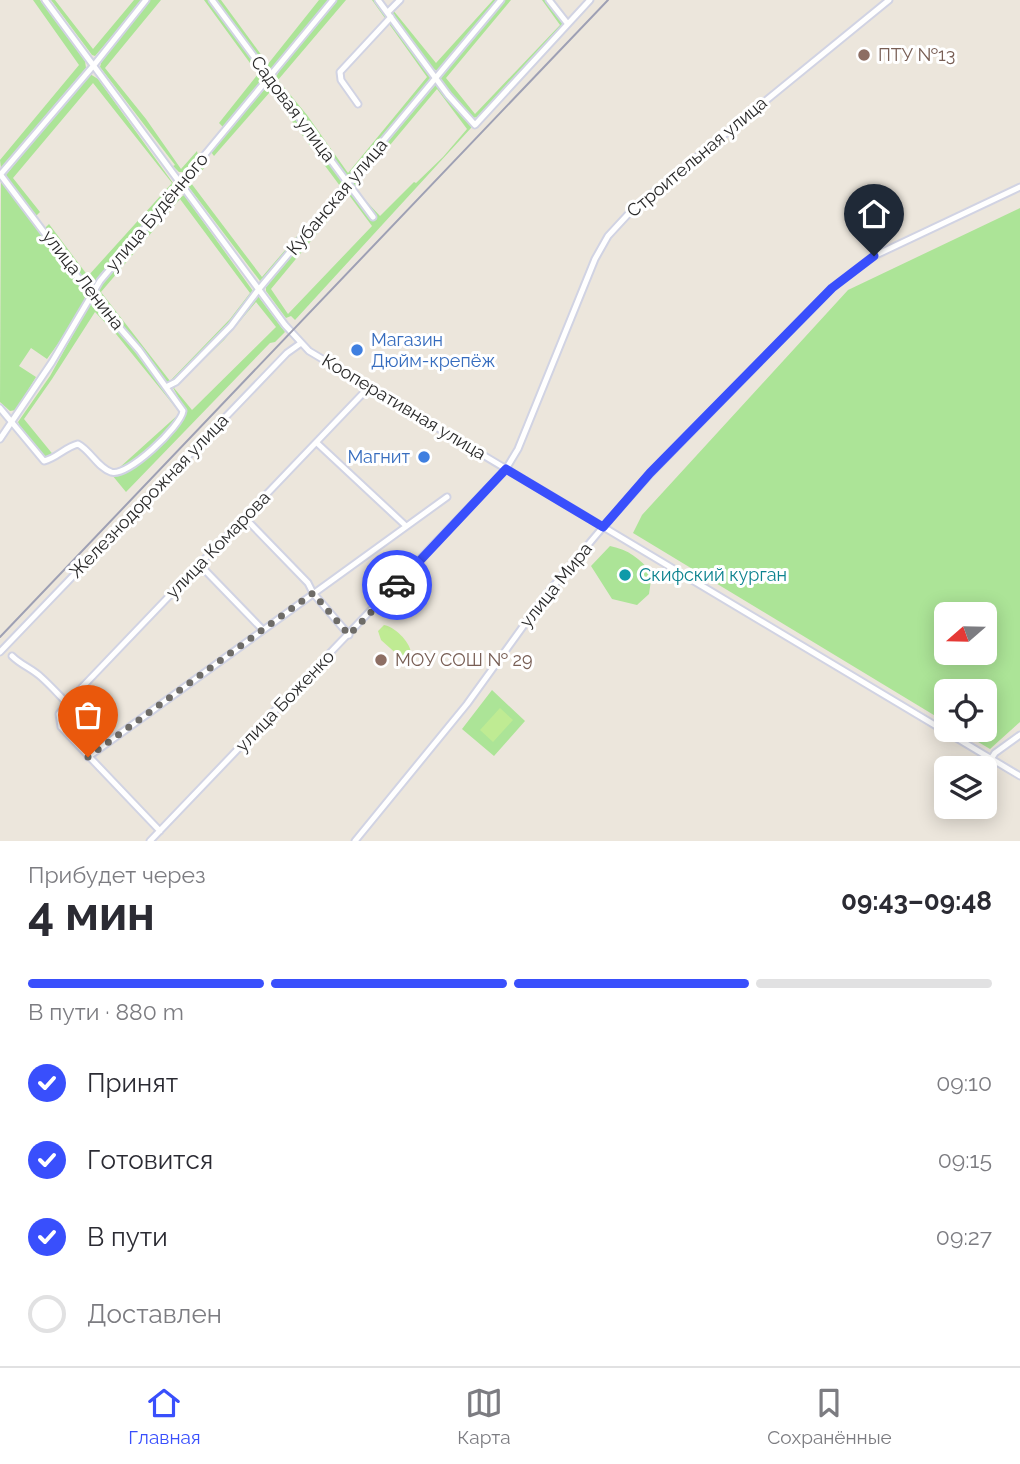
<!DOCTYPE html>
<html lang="ru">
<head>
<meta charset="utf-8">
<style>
	body { margin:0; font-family:Raleway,sans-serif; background:#f2f2f3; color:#2b2b33; height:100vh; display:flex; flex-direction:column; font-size:26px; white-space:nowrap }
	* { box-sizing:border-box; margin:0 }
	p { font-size:23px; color:#7c7c81 }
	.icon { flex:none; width:38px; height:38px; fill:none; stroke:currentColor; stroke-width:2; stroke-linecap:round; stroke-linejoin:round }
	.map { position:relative; height:841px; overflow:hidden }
	.details { display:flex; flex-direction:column; background:#fff; flex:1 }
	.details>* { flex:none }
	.needle { width:46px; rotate:250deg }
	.tools { position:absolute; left:934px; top:602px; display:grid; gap:14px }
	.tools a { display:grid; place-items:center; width:63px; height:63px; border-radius:10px; background:#fff; box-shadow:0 4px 18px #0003; font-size:35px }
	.pin { position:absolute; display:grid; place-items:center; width:60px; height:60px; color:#fff; margin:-72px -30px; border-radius:50% 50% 50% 0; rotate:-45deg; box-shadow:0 0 7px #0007 }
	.pin .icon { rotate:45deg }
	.courier { position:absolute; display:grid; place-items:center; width:70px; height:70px; margin:-35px; border:5px solid #394ffc; border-radius:50%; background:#fff; color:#222; box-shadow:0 2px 9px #0007 }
	.headline em { font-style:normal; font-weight:700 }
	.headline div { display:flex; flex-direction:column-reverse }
	.headline { display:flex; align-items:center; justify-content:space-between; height:119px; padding:0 28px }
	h1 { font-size:46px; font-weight:700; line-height:52px }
	.bar { display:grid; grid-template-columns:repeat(4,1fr); gap:10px 7px; align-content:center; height:84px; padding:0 28px }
	.bar i { height:9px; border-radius:5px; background:#e1e1e2 }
	.bar .on { background:#394ffc }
	.bar p { grid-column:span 4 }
	ol { padding:0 28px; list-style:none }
	li { display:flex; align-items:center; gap:21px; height:77px }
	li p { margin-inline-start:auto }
	li .icon { padding:7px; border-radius:50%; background:#394ffc; color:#fff; stroke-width:4 }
	li:last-child { color:#7c7c81 }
	li i { width:38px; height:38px; border:4px solid #e1e1e2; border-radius:50% }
	.tab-bar { display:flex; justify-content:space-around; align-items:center; height:98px; border-top:2px solid #e1e1e2; background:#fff; font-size:19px; color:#7c7c81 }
	.tab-bar a { display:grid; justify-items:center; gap:4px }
	.tab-bar .on { color:#394ffc }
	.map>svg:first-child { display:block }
	.green { fill:#ace497; fill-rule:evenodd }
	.pitch { fill:#bfeb93 }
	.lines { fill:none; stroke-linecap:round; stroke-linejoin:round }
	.minor-casing { stroke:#d1d3e3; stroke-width:9 }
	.minor { stroke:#fff; stroke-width:5 }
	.rail { stroke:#9ea0b4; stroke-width:2 }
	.done { stroke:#6e6c68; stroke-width:7; stroke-dasharray:0 12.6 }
	.route { stroke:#394ffc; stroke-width:9 }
	.education-dot { fill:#8d6e63; stroke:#fff; stroke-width:2.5 }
	.shop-dot { fill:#3f7fe0; stroke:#fff; stroke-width:2.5 }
	.culture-dot { fill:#0f9aa8; stroke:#fff; stroke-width:2.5 }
	.labels { text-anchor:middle; stroke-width:6; stroke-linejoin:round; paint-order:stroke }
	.education-label { font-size:18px; fill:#785e54; stroke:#fff; text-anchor:start }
	.street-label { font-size:18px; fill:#2a2a2a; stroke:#fff }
	.shop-label { font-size:18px; fill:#366cbe; stroke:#fff; text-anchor:start }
	.culture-label { font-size:18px; fill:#0d838f; stroke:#fff; text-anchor:start }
</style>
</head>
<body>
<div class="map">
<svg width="1020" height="841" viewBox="0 0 1020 841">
	<rect width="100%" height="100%" fill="#ece6dc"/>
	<path class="green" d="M33,0h7l45,61 1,7 -85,100 -1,-8 79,-95z
		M51,0h4l38,49 41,-49h9l-48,56 -3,-1z
		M149,0h12l-56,68 41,51 35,50 16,-18 1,5 -15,16h-4l-6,-6 2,-1 -75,-98 3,-11z
		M204,0h6l54,75 -8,14 -32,39 -5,-5 39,-49z
		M214,0h7l47,64 51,-64h11l-55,67 -7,5z
		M337,0h9l-68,80 29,35 41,58 79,-96 -55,-77h3l57,74v4l-83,101 -76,-97 8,-14z
		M493,0h6l-61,71 -7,-3 -40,-57 2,-1 43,53z
		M504,0h7l-65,78 29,36 85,-89 -18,-25h6l17,23c-7,20 -69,76 -87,94l-6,1 -33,-40z
		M90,74l8,5 75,104 -1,7 -61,70 -17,25 -4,2 -45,-59 4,-4 39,52 84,-93 -79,-100 -80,95 27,34 -4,4 -29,-37 -1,-4 57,-71z
		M437,83l35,41 -1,4 -176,192 -4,-4 -5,2 -20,-27v-4zM437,89l30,40 -24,28 -27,26 -2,-1 -34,34 -26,-28zM349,195l23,31 -84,88 -17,-25z
		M269,84l47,58 29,43 -81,97 -4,-1 -72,-95v-6l14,-17 4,3 -15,17 71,94 78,-91 -70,-94 -56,64 -3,-4z
		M1,180l85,110c1,18 -28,53 -39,69l-16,-11 -12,18 17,11 -20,33 -6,1 -10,-9z
		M177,195l3,3 4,-3 69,96 -17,27 -61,63 -6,2 -4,-1 -69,-87 11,-19zM180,199l70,94 -20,26 -60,62 -69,-89z
		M1020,208v514l-30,27 -32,-19h27v-39h-38v32l-314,-190 9,-18 206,-225zM947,614h38v39h-38z
		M258,296l27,36 -10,10 -5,1 -144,149 -14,-17c21,-2 73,-45 73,-66l-13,-23zM256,302l20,25 -84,83 -18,-22 50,-48z
		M91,302h4l86,107c-2,5 -4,12 -7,16 -10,14 -47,46 -64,45l9,-2 61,-55 -64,-79 -21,-22 -43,67 -28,40 31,38 -9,2 -23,-25 -5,-12 32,-46z
		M610,546c19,4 29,12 42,27l-3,21 -12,11 -25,-6 -21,-33z
		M492,690l33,31 -31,35 -32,-27z"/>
	<path class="pitch" d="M384,625c11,2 25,16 27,27l-5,5h-6l-19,-17 -3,-9z
		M500,708l13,12 -20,22 -13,-12z"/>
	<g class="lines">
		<g class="minor-casing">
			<path id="minor" d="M45,0l240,325 24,26 711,425
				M212,0l161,217
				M378,0l70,95 27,30 115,-125
				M549,0l18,23
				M388,12l12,-12
				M358,104l-17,-24 -1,-8 51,-55
				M0,174l92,122 47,54 44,61c-2,15 -56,67 -72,61 -13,-4 -21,-22 -33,-28 -13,3 -21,14 -34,17l-44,-53
				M0,175l94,-110 52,-65
				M166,387l10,-5 55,-56 28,-37 242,-289
				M0,439l52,-77 48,-81 82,-97 5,-8 146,-176
				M317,443l89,83
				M245,518l63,65 5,10 36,42
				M199,564l63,65
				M0,652l287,-299 14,-10
				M12,656c9,9 19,12 29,21 9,8 17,17 26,26
				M88,757l359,-260
				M991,759l4,-6 25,-18
				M160,831l-99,-104 -2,-13 8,-11 302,-316
				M150,841l356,-372 12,-20 77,-190 13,-23 24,-26 257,-210
				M355,841l112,-137 78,-108 58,-69 48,-54 181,-185 42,-32 146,-69"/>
		</g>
		<use href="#minor" class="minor"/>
		<path class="rail" d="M0,637l608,-637"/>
	</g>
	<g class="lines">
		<path class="done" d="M88,757l225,-164 36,42 48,-50"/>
		<path class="route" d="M397,585l109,-116 97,58 47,-54 182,-185 42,-32"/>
	</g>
	<g class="education-dot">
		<circle cx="864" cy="55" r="7"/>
		<circle cx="381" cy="660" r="7"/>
	</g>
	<g class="shop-dot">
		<circle cx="357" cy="350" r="7"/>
		<circle cx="424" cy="457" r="7"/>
	</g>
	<circle class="culture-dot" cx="625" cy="575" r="7"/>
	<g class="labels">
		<g class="education-label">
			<text x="878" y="61">ПТУ №13</text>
			<text x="395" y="666">МОУ СОШ № 29</text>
		</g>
		<g class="street-label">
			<text transform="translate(293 109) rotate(53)" y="6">Садовая улица</text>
			<text transform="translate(697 157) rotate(-40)" y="6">Строительная улица</text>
			<text transform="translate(337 197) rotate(-50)" y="6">Кубанская улица</text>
			<text transform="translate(157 212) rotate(-50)" y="6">улица Будённого</text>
			<text transform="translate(83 280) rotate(52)" y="6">улица Ленина</text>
			<text transform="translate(404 407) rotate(31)" y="6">Кооперативная улица</text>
			<text transform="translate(149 496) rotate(-46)" y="6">Железнодорожная улица</text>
			<text transform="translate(218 545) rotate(-46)" y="6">улица Комарова</text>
			<text transform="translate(556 585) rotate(-51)" y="6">улица Мира</text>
			<text transform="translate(285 701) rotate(-46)" y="6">улица Боженко</text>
		</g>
		<g class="shop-label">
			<text x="371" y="346">Магазин<tspan x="371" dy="21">Дюйм-крепёж</tspan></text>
			<text x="410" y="463" text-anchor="end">Магнит</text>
		</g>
		<g class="culture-label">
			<text x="639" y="581">Скифский курган</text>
		</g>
	</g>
</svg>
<div class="tools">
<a><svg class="needle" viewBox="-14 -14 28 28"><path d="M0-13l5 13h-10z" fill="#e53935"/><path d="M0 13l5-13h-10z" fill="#7c7c81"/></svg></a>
<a><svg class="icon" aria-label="locate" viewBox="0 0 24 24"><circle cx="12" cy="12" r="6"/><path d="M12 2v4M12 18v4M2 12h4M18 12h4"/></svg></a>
<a><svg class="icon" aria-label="layers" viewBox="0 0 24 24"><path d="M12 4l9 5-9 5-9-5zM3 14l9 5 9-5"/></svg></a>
</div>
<div class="pin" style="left:88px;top:757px;background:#ea580c"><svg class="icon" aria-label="bag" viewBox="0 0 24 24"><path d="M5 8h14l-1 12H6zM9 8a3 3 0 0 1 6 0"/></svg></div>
<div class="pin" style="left:874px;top:256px;background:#1f2937"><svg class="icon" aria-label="home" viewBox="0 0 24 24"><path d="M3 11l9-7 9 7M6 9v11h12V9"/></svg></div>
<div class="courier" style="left:397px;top:585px"><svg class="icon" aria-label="car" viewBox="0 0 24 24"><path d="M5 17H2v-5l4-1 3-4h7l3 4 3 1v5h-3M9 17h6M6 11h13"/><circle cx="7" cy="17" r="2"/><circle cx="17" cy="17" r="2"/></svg></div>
</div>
<section class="details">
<div class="headline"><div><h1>4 мин</h1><p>Прибудет через</p></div><em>09:43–09:48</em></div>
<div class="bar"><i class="on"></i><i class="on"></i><i class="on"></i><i></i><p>В пути · 880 m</p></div>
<ol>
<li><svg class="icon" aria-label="check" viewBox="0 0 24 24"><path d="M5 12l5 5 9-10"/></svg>Принят<p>09:10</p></li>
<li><svg class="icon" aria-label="check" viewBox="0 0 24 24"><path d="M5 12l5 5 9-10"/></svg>Готовится<p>09:15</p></li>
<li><svg class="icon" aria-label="check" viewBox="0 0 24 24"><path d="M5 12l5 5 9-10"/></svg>В пути<p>09:27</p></li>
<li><i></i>Доставлен</li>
</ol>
</section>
<nav class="tab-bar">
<a class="on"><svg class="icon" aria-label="home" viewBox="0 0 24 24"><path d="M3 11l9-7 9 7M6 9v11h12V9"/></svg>Главная</a>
<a><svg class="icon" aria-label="map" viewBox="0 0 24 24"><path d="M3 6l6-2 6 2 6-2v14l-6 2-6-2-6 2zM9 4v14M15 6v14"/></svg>Карта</a>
<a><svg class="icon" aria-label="saved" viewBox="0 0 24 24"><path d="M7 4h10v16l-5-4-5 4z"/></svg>Сохранённые</a>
</nav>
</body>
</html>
